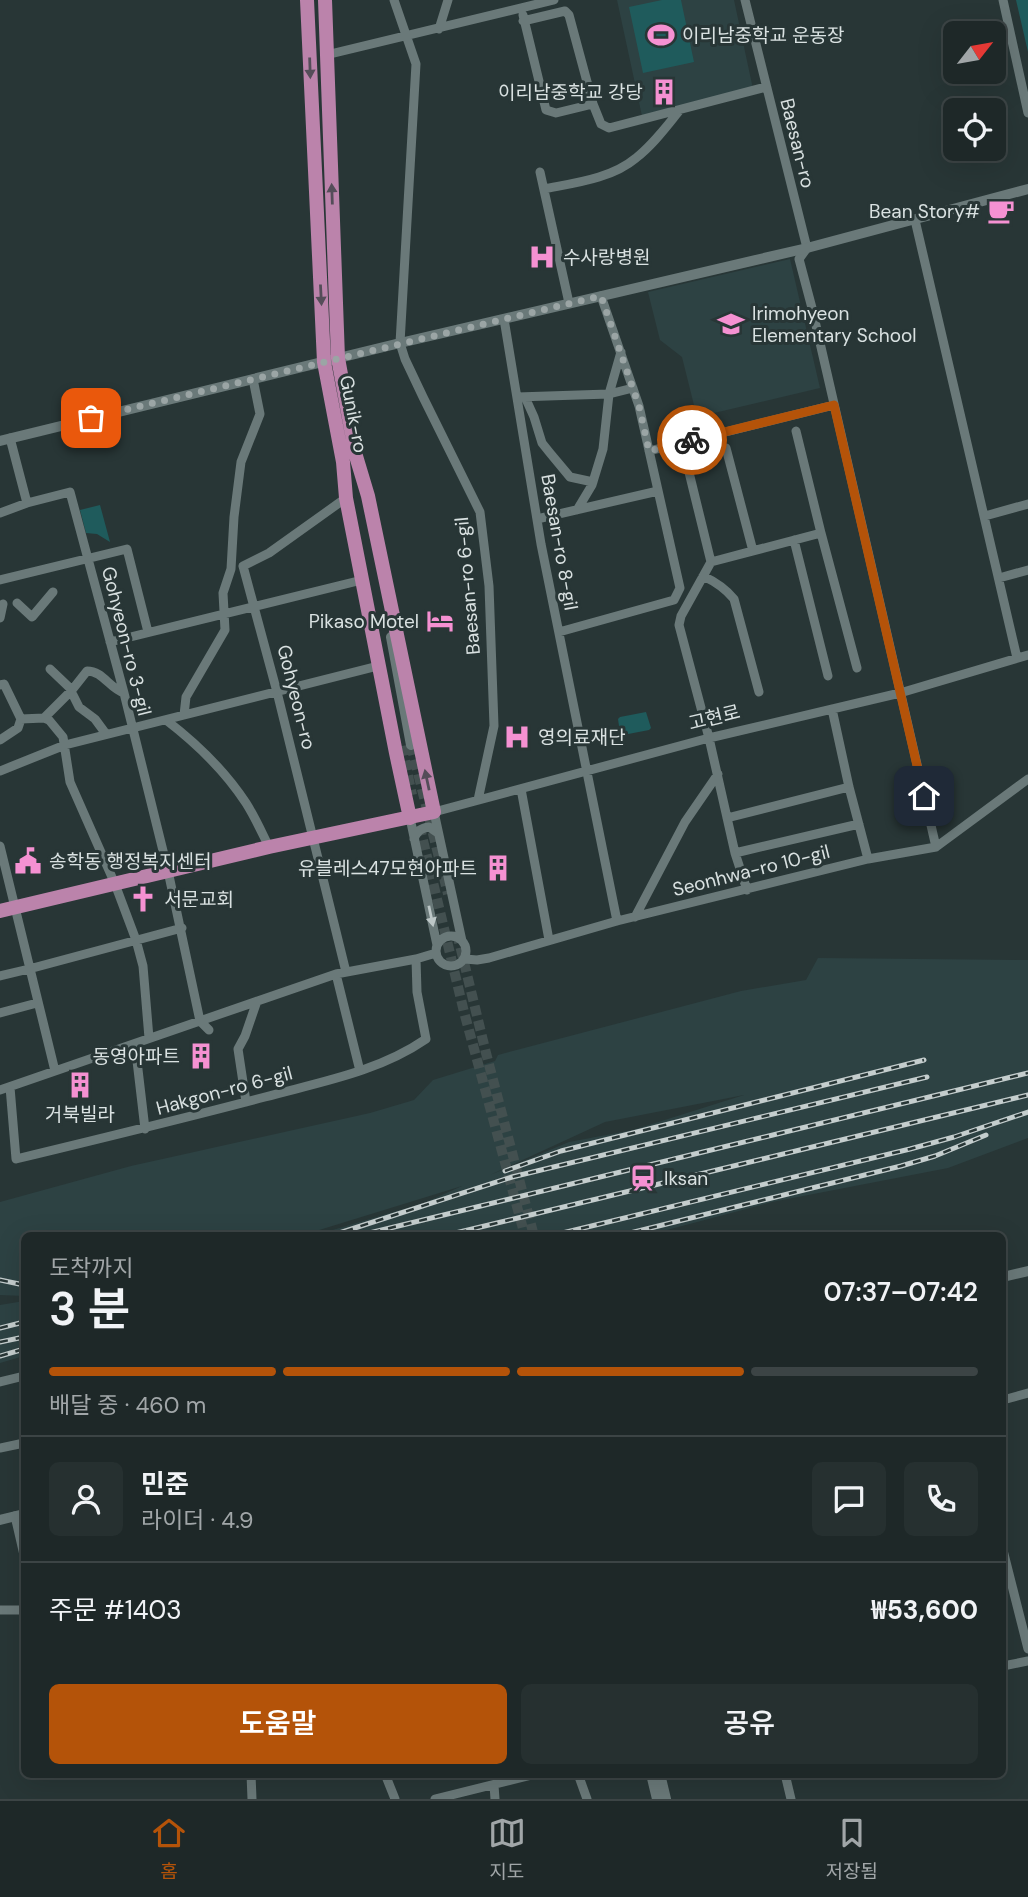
<!DOCTYPE html>
<html lang="ko">
<head>
<meta charset="utf-8">
<style>
	body { margin:0; font-family:"DM Sans","Noto Sans KR",sans-serif; background:#263030; color:#f1f3f6; height:100vh; display:flex; flex-direction:column; font-size:26px; white-space:nowrap }
	* { box-sizing:border-box; margin:0 }
	p { font-size:23px; color:#a1a6a8 }
	.icon { flex:none; width:38px; height:38px; fill:none; stroke:currentColor; stroke-width:2; stroke-linecap:round; stroke-linejoin:round }
	.map { position:relative; flex:1; overflow:hidden }
	.side { position:absolute; left:21px; top:1232px; width:985px; height:546px; display:flex; flex-direction:column; background:#1e2828; border-radius:10px; box-shadow:0 7px 28px #0002,0 0 0 2px #3c4445 }
	.side>* { flex:none }
	.needle { width:46px; rotate:59deg }
	.buttons { position:absolute; left:943px; top:21px; display:grid; gap:14px }
	.buttons a { display:grid; place-items:center; width:63px; height:63px; border-radius:10px; background:#1e2828; box-shadow:0 7px 28px #0002,0 0 0 2px #3c4445; font-size:35px }
	.pin { position:absolute; display:grid; place-items:center; width:60px; height:60px; color:#fff; margin:-30px; border-radius:14px; box-shadow:0 4px 10px #0006 }
	.courier { position:absolute; display:grid; place-items:center; width:70px; height:70px; margin:-35px; border:5px solid #b45309; border-radius:50%; background:#fff; color:#222; box-shadow:0 2px 9px #0007 }
	.summary em { font-style:normal; font-weight:600 }
	.summary div { display:flex; flex-direction:column-reverse }
	.summary { display:flex; align-items:center; justify-content:space-between; height:119px; padding:0 28px }
	h1 { font-size:46px; font-weight:600; line-height:52px }
	.bar { display:grid; grid-template-columns:repeat(4,1fr); gap:10px 7px; align-content:center; height:84px; padding:0 28px }
	.bar i { height:9px; border-radius:5px; background:#3c4445 }
	.bar .on { background:#b45309 }
	.bar p { grid-column:span 4 }
	.line { display:flex; align-items:center; gap:18px; padding:0 28px; border-top:2px solid #3c4445 }
	.line div { flex:1 }
	.round { display:grid; place-items:center; flex:none; width:74px; height:74px; border-radius:10px; background:#263030 }
	.primary-button { display:flex; gap:14px; margin-top:auto; padding:14px 28px }
	.primary-button a { flex:1; height:80px; border-radius:10px; background:#b45309; color:#fff; font-size:28px; font-weight:600; line-height:80px; text-align:center }
	.primary-button a+a { background:#263030; color:#f1f3f6 }
	.tabs { display:flex; justify-content:space-around; align-items:center; height:98px; border-top:2px solid #3c4445; background:#1e2828; font-size:19px; color:#a1a6a8 }
	.tabs a { display:grid; justify-items:center; gap:4px }
	.tabs .on { color:#b45309 }
	.map>svg:first-child { display:block }
	.built { fill:#2d4243; fill-rule:evenodd }
	.green { fill:#1f5b5c }
	.lines { fill:none; stroke-linecap:round; stroke-linejoin:round }
	.tertiary-tunnel { stroke:#435050; stroke-width:10; stroke-dasharray:10 5; stroke-linecap:butt }
	.minor { stroke:#6a7979; stroke-width:9 }
	.tertiary { stroke:#6a7979; stroke-width:10 }
	.primary { stroke:#bb83ab; stroke-width:14 }
	.rail-casing { stroke:#c4cdcd; stroke-width:5 }
	.rail { stroke:#283636; stroke-width:2.5; stroke-dasharray:8; stroke-linecap:butt }
	.oneway { fill:#544d59 }
	.oneway2 { fill:#bdc7c7 }
	.done { stroke:#9ba5a5; stroke-width:7; stroke-dasharray:0 12.6 }
	.route { stroke:#b45309; stroke-width:9 }
	.labels { text-anchor:middle; stroke-width:6; stroke-linejoin:round; paint-order:stroke }
	.poi-label { font-size:19px; fill:#d9e1e1; stroke:#283636; text-anchor:start }
	.street-label { font-size:19px; fill:#d9e1e1; stroke:#283636 }
</style>
</head>
<body>
<div class="map">
<svg width="1028" height="1799" viewBox="0 0 1028 1799">
	<rect width="100%" height="100%" fill="#283636"/>
	<path class="built" d="M617,0h117l19,89 -111,27z
		M790,259l30,129 -123,29 -15,-60 -22,-17 -12,-48z
		M818,958l210,2v178l-80,30 -176,34 -124,33h-332l108,-32 38,-17 -159,49 -279,1v60l-24,-1v-93l131,-36 239,-53 44,-13 19,-20 62,-19 3,-6 243,-64 65,-11zM744,1095l-111,35 -64,12 -79,33 115,-53z
		M24,1301v55l-24,7v-58z"/>
	<path class="green" d="M662,0h19l13,62 -51,11 -14,-66z
		M1016,0h12v52z
		M100,505l10,37 -13,-8 -11,-1 -6,-23z
		M646,712l5,16 -2,2 -26,5 -3,-2 -2,-14 2,-2z"/>
	<g class="lines">
		<path class="tertiary-tunnel" d="M411,745l37,149
			M402,746l10,49
			M416,811l48,201 61,224
			M457,933l29,120 48,183"/>
		<path class="minor" d="M394,0l22,64 -16,279 5,16 18,38 57,115 9,74 5,140 -16,74
			M745,0l62,248 -8,11 13,49 124,539
			M1003,0l25,113
			M523,15l23,95 10,3 37,-9
			M523,21l42,-10 4,4 24,89 8,20 8,4 157,-41
			M439,29l9,-29
			M326,55l228,-55
			M540,172l29,131
			M544,189c30,-6 67,-10 92,-31 17,-13 30,-31 44,-48
			M915,220l102,438
			M504,319l37,225 76,377
			M517,397l92,-3 24,-6
			M525,397l9,20 8,26 8,10 20,24 23,5
			M10,438l17,65
			M726,448l27,103
			M649,451l185,-46
			M685,456l26,106 -30,54 -2,9 30,113 26,115 12,37
			M577,510l15,-25 11,-36 6,-55 12,-42
			M0,513l27,-10 43,-11 54,201 44,178 32,150 9,9
			M985,516l43,-12
			M537,519l121,-28
			M821,533l36,135
			M794,540l34,136
			M711,562l110,-29 -25,-102
			M703,576c13,6 22,12 31,23l25,93
			M999,578l29,-8
			M0,580l127,-31 21,83
			M17,603l15,14 21,-25
			M0,618l3,-14
			M559,632l115,-32 6,-12 -41,-182 -38,-110
			M110,642l252,-62
			M50,669l22,21
			M0,685l4,-1 17,35 23,-1
			M69,693l4,2 6,12 16,12 11,15
			M832,709l17,78 19,72
			M184,715l2,-18 39,-67 -2,-37 8,-24 3,-52 7,-55 19,-48 -7,-35
			M44,718l5,2 14,17 7,45 45,102 21,56 7,26 6,72
			M44,718l28,-28 15,-19c16,0 22,17 37,22
			M166,720c30,23 59,51 80,83 9,14 16,30 23,44
			M0,740l18,-12 3,-9
			M0,771l65,-26 313,-79
			M521,789l28,151
			M410,818l27,127
			M727,818l122,-31
			M414,839c3,-8 7,-11 15,-12l9,6
			M0,846l55,225
			M735,853l124,-29
			M635,917l50,-95 33,-48
			M436 951a15 15 0 1 1 30 0a15 15 0 1 1-30 0Z
			M462,941l-28,-129 275,-74 191,-45 128,-38
			M465,959l12,1 12,-2 128,-37 251,-62 68,-12 92,-68
			M346,972l-69,-280 -34,-126 26,-13 77,-55
			M336,974l24,97
			M0,976l29,-7 153,-41
			M0,1013l37,-10
			M135,1044l10,85
			M10,1087l6,72c83,-20 166,-40 249,-62 55,-15 113,-25 161,-58l-9,-47 -1,-33
			M0,1090l336,-116 80,-15 20,-6
			M246,1102l-8,-53 7,-13 12,-35
			M0,1382l24,-6
			M1003,1400l25,-7
			M0,1448l24,-5
			M15,1516l9,39
			M1003,1550l25,99
			M0,1610h24
			M1003,1666l25,-5
			M251,1774l1,25
			M385,1774l10,25
			M578,1774l9,25
			M785,1774l6,25
			M494,1785l1,14
			M435,1799l101,-25"/>
		<path class="tertiary" d="M0,441l400,-98 407,-95 221,-59
			M391,637l20,108
			M1003,1277l25,-6
			M0,1520l24,-6
			M651,1774l6,25
			M660,1774l6,25"/>
		<path class="primary" d="M307,0l17,362 19,100 3,36 50,255 14,65
			M0,911l269,-64 165,-35 -66,-316 -12,-40 -18,-98 -13,-358"/>
		<g class="rail-casing">
			<path id="rail" d="M505,1171l56,-20 363,-91
				M330,1236l182,-59 415,-100
				M357,1236l671,-163
				M443,1236l585,-141
				M550,1236l360,-87 44,-12 74,-25
				M618,1236l283,-70 34,-10 51,-21
				M0,1280l24,5
				M0,1328l24,-6
				M0,1342l24,-5
				M0,1356l24,-7"/>
		</g>
		<use href="#rail" class="rail"/>
	</g>
	<defs><path id="oneway-solid" d="M-6-.8H1V-3.2L6.5 0L1 3.2V.8H-6Z" transform="scale(1.75)"/></defs>
	<g class="oneway">
		<use href="#oneway-solid" transform="translate(310 68) rotate(88)"/>
		<use href="#oneway-solid" transform="translate(332 194) rotate(-92)"/>
		<use href="#oneway-solid" transform="translate(321 295) rotate(87)"/>
		<use href="#oneway-solid" transform="translate(427 780) rotate(-102)"/>
	</g>
	<use class="oneway2" href="#oneway-solid" transform="translate(431 916) rotate(78)"/>
	<g class="lines">
		<path class="done" d="M91,418l510,-122 38,110 10,45 43,-11"/>
		<path class="route" d="M692,440l142,-35 90,391"/>
	</g>
	<defs>
		<g id="stadium-bare" transform="scale(2.1)"><path d="M0-5a6.5 5 0 1 0 0 10a6.5 5 0 1 0 0-10ZM-3.5-1.8h7v3.6h-7Z" fill="#f591d2" stroke="#283636" stroke-width="2.5" paint-order="stroke"/></g>
		<g id="building-bare" transform="scale(2.1)"><path d="M-4-6H4V6H1V3H-1V6H-4ZM-2.5-4.3h1.7v1.8h-1.7ZM.8-4.3h1.7v1.8H.8ZM-2.5-1h1.7V.8h-1.7ZM.8-1h1.7V.8H.8Z" fill="#f591d2" stroke="#283636" stroke-width="2.5" paint-order="stroke"/></g>
		<g id="cafe-bare" transform="scale(2.1)"><path d="M-5.5-4.5H6V0H3Q3 3.5 0 3.5H-2.5Q-5.5 3.5-5.5 0ZM3-3.2v2h1.7v-2ZM-6 4.5H4V6H-6Z" fill="#f591d2" stroke="#283636" stroke-width="2.5" paint-order="stroke"/></g>
		<g id="hospital-bare" transform="scale(2.1)"><path d="M-5-5h3v3.5h4V-5h3V5h-3V1.5h-4V5h-3Z" fill="#f591d2" stroke="#283636" stroke-width="2.5" paint-order="stroke"/></g>
		<g id="school-bare" transform="scale(2.1)"><path d="M0-5L7-2L0 1L-7-2ZM-4 1L0 2.5L4 1V4Q0 6-4 4Z" fill="#f591d2" stroke="#283636" stroke-width="2.5" paint-order="stroke"/></g>
		<g id="hotel-bare" transform="scale(2.1)"><path d="M-6-4.5h1.5V1H6V5H4.5V3h-9V5H-6ZM-4 0a1.8 1.8 0 1 1 3.6 0ZM.5 0V-2.5h3Q6-2.5 6 0Z" fill="#f591d2" stroke="#283636" stroke-width="2.5" paint-order="stroke"/></g>
		<g id="civic-bare" transform="scale(2.1)"><path d="M-.6-6.5H3V-4.5H.6V-3L4-1V1h2V6H-6V1h2V-1L-.6-3ZM-1.2 2.5V6h2.4V2.5Z" fill="#f591d2" stroke="#283636" stroke-width="2.5" paint-order="stroke"/></g>
		<g id="church-bare" transform="scale(2.1)"><path d="M-1.2-6h2.4v3.5h3.3v2.4h-3.3V6h-2.4V-.1h-3.3v-2.4h3.3Z" fill="#f591d2" stroke="#283636" stroke-width="2.5" paint-order="stroke"/></g>
		<g id="station-bare" transform="scale(2.1)"><path d="M-3-6H3Q5-6 5-4V2Q5 4 3 4L4.5 6H3L1.5 4h-3L-3 6H-4.5L-3 4Q-5 4-5 2V-4Q-5-6-3-6ZM-3.5-4v3h7v-3ZM-3.5 1v1.5H-2V1ZM2 1v1.5H3.5V1Z" fill="#f591d2" stroke="#283636" stroke-width="2.5" paint-order="stroke"/></g>
	</defs>
	<g fill-rule="evenodd">
		<use href="#stadium-bare" x="661" y="35"/>
		<use href="#building-bare" x="664" y="92"/>
		<use href="#cafe-bare" x="1001" y="211"/>
		<use href="#hospital-bare" x="542" y="257"/>
		<use href="#school-bare" x="731" y="324"/>
		<use href="#hotel-bare" x="440" y="621"/>
		<use href="#hospital-bare" x="517" y="737"/>
		<use href="#civic-bare" x="28" y="861"/>
		<use href="#building-bare" x="498" y="868"/>
		<use href="#church-bare" x="143" y="899"/>
		<use href="#building-bare" x="201" y="1056"/>
		<use href="#building-bare" x="80" y="1085"/>
		<use href="#station-bare" x="643" y="1178"/>
	</g>
	<g class="labels">
		<g class="poi-label">
			<text x="682" y="42">이리남중학교 운동장</text>
			<text x="643" y="99" text-anchor="end">이리남중학교 강당</text>
			<text x="980" y="218" text-anchor="end">Bean Story#</text>
			<text x="563" y="264">수사랑병원</text>
			<text x="752" y="320">Irimohyeon<tspan x="752" dy="22">Elementary School</tspan></text>
			<text x="419" y="628" text-anchor="end">Pikaso Motel</text>
			<text x="538" y="744">영의료재단</text>
			<text x="49" y="868">송학동 행정복지센터</text>
			<text x="477" y="875" text-anchor="end">유블레스47모현아파트</text>
			<text x="164" y="906">서문교회</text>
			<text x="180" y="1063" text-anchor="end">동영아파트</text>
			<text x="80" y="1121" text-anchor="middle">거북빌라</text>
			<text x="664" y="1185">Iksan</text>
		</g>
		<g class="street-label">
			<text transform="translate(798 143) rotate(76)" y="7">Baesan-ro</text>
			<text transform="translate(354 414) rotate(79)" y="7">Gunik-ro</text>
			<text transform="translate(560 542) rotate(80)" y="7">Baesan-ro 8-gil</text>
			<text transform="translate(467 586) rotate(-95)" y="7">Baesan-ro 6-gil</text>
			<text transform="translate(127 641) rotate(76)" y="7">Gohyeon-ro 3-gil</text>
			<text transform="translate(297 697) rotate(76)" y="7">Gohyeon-ro</text>
			<text transform="translate(714 717) rotate(-14)" y="7">고현로</text>
			<text transform="translate(751 870) rotate(-14)" y="7">Seonhwa-ro 10-gil</text>
			<text transform="translate(224 1090) rotate(-15)" y="7">Hakgon-ro 6-gil</text>
		</g>
	</g>
</svg>
<div class="buttons">
<a><svg class="needle" viewBox="-14 -14 28 28"><path d="M0-13l5 13h-10z" fill="#e53935"/><path d="M0 13l5-13h-10z" fill="#a1a6a8"/></svg></a>
<a><svg class="icon" aria-label="locate" viewBox="0 0 24 24"><circle cx="12" cy="12" r="6"/><path d="M12 2v4M12 18v4M2 12h4M18 12h4"/></svg></a>
</div>
<div class="pin" style="left:91px;top:418px;background:#ea580c"><svg class="icon" aria-label="bag" viewBox="0 0 24 24"><path d="M5 8h14l-1 12H6zM9 8a3 3 0 0 1 6 0"/></svg></div>
<div class="pin" style="left:924px;top:796px;background:#1f2937"><svg class="icon" aria-label="home" viewBox="0 0 24 24"><path d="M3 11l9-7 9 7M6 9v11h12V9"/></svg></div>
<div class="courier" style="left:692px;top:440px"><svg class="icon" aria-label="bike" viewBox="0 0 24 24"><circle cx="6" cy="16" r="4"/><circle cx="18" cy="16" r="4"/><path d="M6 16l4-8h5l3 8M10 8l3 8H6M13 5h3"/></svg></div>
<section class="side">
<div class="summary"><div><h1>3 분</h1><p>도착까지</p></div><em>07:37–07:42</em></div>
<div class="bar"><i class="on"></i><i class="on"></i><i class="on"></i><i></i><p>배달 중 · 460 m</p></div>
<div class="line" style="height:126px"><a class="round"><svg class="icon" aria-label="person" viewBox="0 0 24 24"><circle cx="12" cy="8" r="4"/><path d="M4 21q1-7 8-7t8 7"/></svg></a><div><b>민준</b><p>라이더 · 4.9</p></div><a class="round"><svg class="icon" aria-label="chat" viewBox="0 0 24 24"><path d="M4 5h16v11H9l-5 4z"/></svg></a><a class="round"><svg class="icon" aria-label="phone" viewBox="0 0 24 24"><path d="M5 4h4l2 5-3 2q2 4 5 5l2-3 5 2v4C11 20 4 13 5 4z"/></svg></a></div>
<div class="line" style="height:91px"><div>주문 #1403</div><b>₩53,600</b></div>
<div class="primary-button"><a>도움말</a><a>공유</a></div>
</section>
</div>
<nav class="tabs">
<a class="on"><svg class="icon" aria-label="home" viewBox="0 0 24 24"><path d="M3 11l9-7 9 7M6 9v11h12V9"/></svg>홈</a>
<a><svg class="icon" aria-label="map" viewBox="0 0 24 24"><path d="M3 6l6-2 6 2 6-2v14l-6 2-6-2-6 2zM9 4v14M15 6v14"/></svg>지도</a>
<a><svg class="icon" aria-label="saved" viewBox="0 0 24 24"><path d="M7 4h10v16l-5-4-5 4z"/></svg>저장됨</a>
</nav>
</body>
</html>
